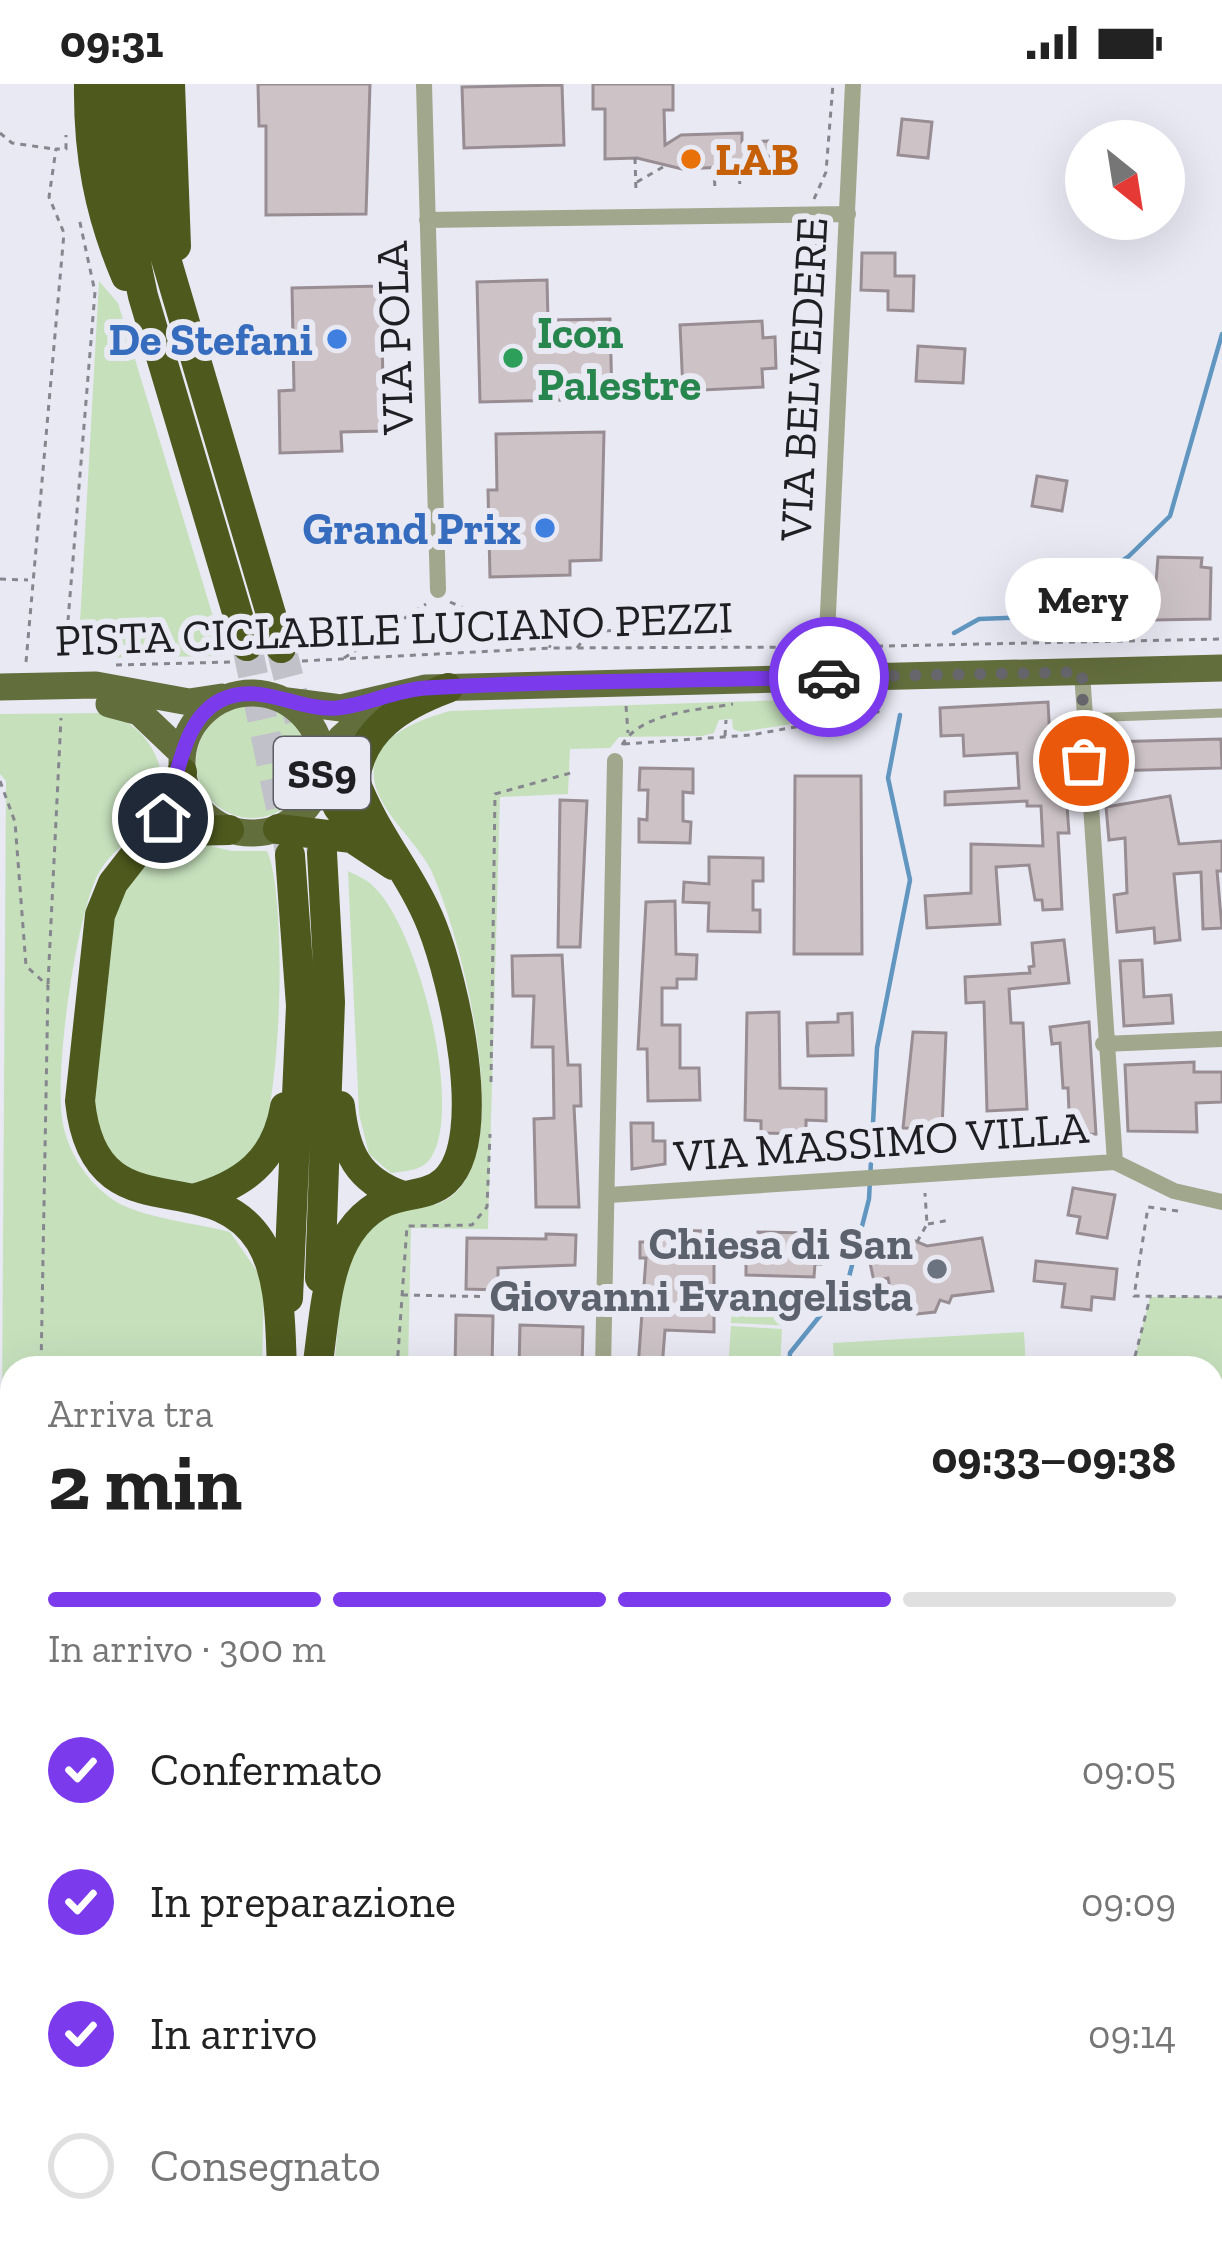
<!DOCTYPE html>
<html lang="it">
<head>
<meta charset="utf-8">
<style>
	body { margin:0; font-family:"Zilla Slab",serif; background:#f2f2f2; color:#222; height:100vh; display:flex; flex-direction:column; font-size:45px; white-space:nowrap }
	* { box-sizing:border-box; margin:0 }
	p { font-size:39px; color:#767676 }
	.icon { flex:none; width:66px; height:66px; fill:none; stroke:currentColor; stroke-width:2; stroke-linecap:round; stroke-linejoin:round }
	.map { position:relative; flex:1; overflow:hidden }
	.side { position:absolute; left:0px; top:1272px; width:1224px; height:900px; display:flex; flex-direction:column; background:#fff; border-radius:36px 36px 0 0; box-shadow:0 12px 48px #0002 }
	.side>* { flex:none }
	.needle { width:78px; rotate:150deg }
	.fabs { position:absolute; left:1065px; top:36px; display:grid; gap:24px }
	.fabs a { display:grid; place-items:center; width:120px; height:120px; border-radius:50%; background:#fff; box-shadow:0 12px 48px #0002; font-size:60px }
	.pin { position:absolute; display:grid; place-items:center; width:102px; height:102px; color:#fff; margin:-51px; border:6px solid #fff; border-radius:50%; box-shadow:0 3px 12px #0007 }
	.courier { position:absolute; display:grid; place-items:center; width:120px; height:120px; margin:-60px; border:9px solid #7c3aed; border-radius:50%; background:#fff; color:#222; box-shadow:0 3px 15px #0007 }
	.bubble { position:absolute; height:84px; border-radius:42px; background:#fff; box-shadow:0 12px 48px #0002; font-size:39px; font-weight:700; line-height:84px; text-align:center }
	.overview em { font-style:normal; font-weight:700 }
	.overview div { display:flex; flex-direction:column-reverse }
	.overview { display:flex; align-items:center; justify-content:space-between; height:204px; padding:0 48px }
	h1 { font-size:78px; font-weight:700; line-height:90px }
	.bar { display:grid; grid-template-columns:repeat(4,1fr); gap:18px 12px; align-content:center; height:144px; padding:0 48px }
	.bar i { height:15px; border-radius:9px; background:#e0e0e0 }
	.bar .active { background:#7c3aed }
	.bar p { grid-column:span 4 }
	ol { padding:0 48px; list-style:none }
	li { display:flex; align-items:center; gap:36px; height:132px }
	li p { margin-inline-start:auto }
	li .icon { padding:12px; border-radius:50%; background:#7c3aed; color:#fff; stroke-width:4 }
	li:last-child { color:#767676 }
	li i { width:66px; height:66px; border:6px solid #e0e0e0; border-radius:50% }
	.status { display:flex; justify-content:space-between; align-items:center; height:84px; padding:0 60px; background:#fff; direction:ltr }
	.status svg { height:33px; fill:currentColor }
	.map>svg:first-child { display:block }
	.green { fill:#c6e0bc }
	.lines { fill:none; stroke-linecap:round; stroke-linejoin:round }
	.stream { stroke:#6096bf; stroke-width:4.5 }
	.building { fill:#cdc3c7; stroke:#988d92; stroke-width:3 }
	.highway-tunnel { stroke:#c1c1ca; stroke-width:30; stroke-dasharray:30 15; stroke-linecap:butt }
	.path { stroke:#86868e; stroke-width:3; stroke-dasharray:6 6; stroke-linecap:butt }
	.lane { stroke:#a0a78c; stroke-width:9 }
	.street { stroke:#a0a78c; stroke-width:16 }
	.secondary { stroke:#7c865e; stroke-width:24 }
	.primary { stroke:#636e3d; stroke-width:27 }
	.highway { stroke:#4d591d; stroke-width:30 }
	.done { stroke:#66666c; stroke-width:12; stroke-dasharray:0 21.6 }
	.route { stroke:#7c3aed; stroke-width:15 }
	.food-dot { fill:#e8710a; stroke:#e9e9f4; stroke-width:4.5 }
	.shop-dot { fill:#3f7fe0; stroke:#e9e9f4; stroke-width:4.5 }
	.leisure-dot { fill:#2e9e5b; stroke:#e9e9f4; stroke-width:4.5 }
	.worship-dot { fill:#6b7280; stroke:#e9e9f4; stroke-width:4.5 }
	.labels { text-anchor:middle; stroke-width:12; stroke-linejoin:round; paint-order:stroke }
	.shield { fill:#e9e9f4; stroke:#5c5c62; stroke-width:3 }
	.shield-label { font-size:42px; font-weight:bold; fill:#1f1f23 }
	.food-label { font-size:45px; font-weight:bold; fill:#c56008; stroke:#e9e9f4; text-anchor:start }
	.leisure-label { font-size:45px; font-weight:bold; fill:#27864d; stroke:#e9e9f4; text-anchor:start }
	.street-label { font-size:45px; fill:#1f1f23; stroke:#e9e9f4 }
	.shop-label { font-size:45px; font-weight:bold; fill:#366cbe; stroke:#e9e9f4; text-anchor:end }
	.worship-label { font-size:45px; font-weight:bold; fill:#5b616d; stroke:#e9e9f4; text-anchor:end }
</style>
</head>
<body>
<div class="status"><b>09:31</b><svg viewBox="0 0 49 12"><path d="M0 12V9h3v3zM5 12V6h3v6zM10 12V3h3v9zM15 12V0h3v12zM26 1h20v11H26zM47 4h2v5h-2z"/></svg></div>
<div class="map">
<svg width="1222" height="2172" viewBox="0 0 1222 2172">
	<rect width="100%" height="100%" fill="#e9e9f4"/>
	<path class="green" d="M99,197l19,22 107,353 -147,2z
		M878,613l-6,14 -131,21 -8,-3 -1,-10 -13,1 -5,13 -12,3 -83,1 -9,11 -40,1 -2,45 -68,3 -12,432 -77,-1 -3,140h-74l8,-85 20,-54c10,-6 21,-15 32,-18 22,-6 41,0 60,-17 61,-54 7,-258 -23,-324 -15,-31 -62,-66 -57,-102 4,-34 47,-49 76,-57z
		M196 678a56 56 0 1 1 112 0a56 56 0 1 1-112 0Z
		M108,629c44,15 72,66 38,107 -18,23 -41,35 -52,63 -19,48 -39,184 -32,235 4,32 26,66 53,83 24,16 85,23 115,31l34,49 -2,87h-250v340l-12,1 6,-928 -6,-7v-60z
		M185,756l47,11h35c21,45 15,263 -12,304 -26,38 -84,28 -122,24l-33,-38 -8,-34 24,-201 23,-35z
		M348,787c7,4 18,8 24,14 45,39 91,218 60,271 -8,15 -26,15 -41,17l-22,-19 -10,-40z
		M733,1209l61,3 -2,30 -61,-3z
		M1150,1213h72v157h-10v-86h-80z
		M731,1242l51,3 -2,39h-52z
		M1024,1248l2,36h-192l-1,-25z
		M1212,1707h10v465h-452l7,-12h435z
		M0,1740l12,14v406h38l2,12h-52z"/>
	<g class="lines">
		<path class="stream" d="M954,549l25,-14 51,-2 32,-16 67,-45 41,-40 52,-182
			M789,1284l1,-15 58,-72 21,-82 8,-151 33,-168 -22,-102 12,-63
			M757,2172l7,-12"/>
	</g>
	<path class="building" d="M258,0h112l-4,130 -100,1v-89h-7z
		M593,0h80v26h-9l1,35 16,-10 61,-2v9l26,-1 1,24 -87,4 -45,-11 -32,1v-50h-12z
		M562,1l2,60 -100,3 -2,-61z
		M902,35l30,3 -4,36 -30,-3z
		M862,169h33v23h19l-1,35 -25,-1v-19l-27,-1z
		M547,196l1,40 62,-1 2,80 -132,3 -3,-120z
		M381,202l3,145 -43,1 1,19 -62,2 -1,-62 15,-1 -2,-102z
		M762,237l1,17 12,-1 1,31 -14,1 1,18 -80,4 -3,-66z
		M918,262l47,3 -2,34 -47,-2z
		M604,348l-3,128 -31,1v14l-80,2 -2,-87h9l-1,-56z
		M1037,392l30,5 -5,30 -30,-5z
		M1158,473l44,1 -1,9 10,1 -1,51 -57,1z
		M1048,618l2,38 9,-1 8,67 2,27h-11l4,76 -19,1 -1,-10h-7l-6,-35 -33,2 4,57 -73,4 -2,-32 46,-3v-49l72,2 -2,-40h-14v-5l-82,4v-13l74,-4 -2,-35 -53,3 -1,-21 -22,1 -1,-28z
		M1221,655l1,29 -114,3 -1,-29z
		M640,684l53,1v24l-10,-1v29l8,1 -1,21 -51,-1v-23l8,1 1,-30h-9z
		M795,692h66l1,178h-68z
		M1170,712l9,48 43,-3v30h-5l5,57 -19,1 -2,-57 -27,2 6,66 -25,3 -1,-15 -37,4 -3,-37 13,-2 -2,-55 -16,2 -3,-33z
		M560,716l27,1 -7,146h-22z
		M709,773l54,1v23h-10v29h7v22l-52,-1 1,-28 -26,-1 1,-20 25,2z
		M675,817l1,53 21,1 -1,24h-19v9h-15v37h18v43h19l1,32 -52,1 -1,-52h-9l8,-147z
		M1064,856l5,43 -60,6 2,34h12l4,86 -40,2 -3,-109 -18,1 -1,-26 65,-4 -1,-6 5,-1 -2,-23z
		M562,871l6,110h12l1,41h-7l5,101h-43l-2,-88 20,-1 -1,-71h-21l2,-51h-21l-1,-40z
		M1142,876l2,37 27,-2 2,28 -49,3 -4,-65z
		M779,928l1,76 46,1v32l-20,-1v14l-45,-1v-12l-16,-1 2,-107z
		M852,929l1,42 -45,1 -1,-33 31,-1v-8z
		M1089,938l7,112 -26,1 -2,-47h-5l-3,-45 -8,1 -2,-17z
		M913,948l33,1 -4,96 -39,-1z
		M1194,978v10h28v30l-26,1 1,29 -69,-1 -3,-66z
		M631,1039h22v18h12v23l-33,5z
		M1073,1104l42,7 -8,43 -30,-5 3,-16 -12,-2z
		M658,1146l46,1 -1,15 38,1 17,-3v-12l47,1 -1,15h17v16h-6l-1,13 -68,-2v-15l-32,2v70l-49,-2 -3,38h-24l8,-110h-6v-16h17z
		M546,1150l30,1 -1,30 -77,3v22l-32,-1 1,-51 79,1z
		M982,1154l11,53 -41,5 -3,7 -9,-3 -5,12 -18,2 -23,-8 -6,-28 -14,3 -4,-18 26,-7 2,5 12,-22 17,7z
		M1036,1177l81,8 -3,30 -22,-2 -1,13 -29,-3 3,-23 -31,-3z
		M456,1231l37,1 -1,51h-37z
		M520,1241l63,2 -1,41h-63z"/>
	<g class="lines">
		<path class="highway-tunnel" d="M247,562l43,205
			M281,564l27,105 14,100"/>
		<path class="path" d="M0,49l12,10 42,6
			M635,74l1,34
			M739,82l1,23
			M714,84l1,22
			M637,98l26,-15
			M814,115l12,-27 7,-88
			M813,148l9,34 -6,213
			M0,495l28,1
			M450,518l101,45
			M841,563l381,-8
			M577,564l12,-16 119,-8 9,3 6,13
			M65,573l30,-365 -16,-74
			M344,574l82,-54
			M302,577l250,-13 256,-1
			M26,578l38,-429 -15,-36 7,-48h10v-14
			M116,581l116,-3
			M626,622l2,27
			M725,652l1,-16
			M624,660l127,-9 127,-23 5,-14
			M622,661c19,-33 77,-35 111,-41
			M0,697l15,41 11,144 22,20 -7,382
			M48,900l13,-266
			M491,998l4,-288 79,-22
			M1178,1127l-30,-4 -14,89 88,1
			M928,1140l22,-4
			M917,1158l10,-18 -2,-31
			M402,1211l105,2
			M397,1284l10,-142 65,-1 15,-18 3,-73
			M1132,1284l18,-70
			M1212,1703h10
			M1212,2091l10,-16
			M443,2160l20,12
			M303,2172l7,-12
			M560,2172v-12"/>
		<path class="lane" d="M1084,634l138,-5"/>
		<path class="street" d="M424,0l14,506
			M427,136l421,-6
			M1082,588l33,490
			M825,593l28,-593
			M1103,960l119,-5
			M609,1111l506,-33 59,29 48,11
			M603,1284l12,-607
			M1212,1666h10
			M376,2160l20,11
			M584,2172v-12"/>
		<path class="secondary" d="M0,1691h12"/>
		<path class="primary" d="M0,603l96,-2 93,17 33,-5
			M182 679a70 70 0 1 1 140 0a70 70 0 1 1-140 0Z
			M287,617l54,7 85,-20 796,-20
			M109,620l30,8 43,41
			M323,681l18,-27 40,-35"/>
		<path class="highway" d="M89,0c-1,69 10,129 37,192
			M115,0l5,102 23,110 104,350
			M143,0l8,124 130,440
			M170,0l6,162
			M182,688l-19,47 -50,64 -13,32 -20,186c14,137 129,59 180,140 22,36 20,87 22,127
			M322,690l16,33 27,36
			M278,745l74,9 41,27
			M139,768l50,-21 40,-1
			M340,1022c5,46 17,74 63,90
			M193,1115c50,-14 83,-38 92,-92
			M320,1194l10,-276 -8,-149
			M288,1214l13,-292 -11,-151
			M318,1278c8,-56 9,-133 67,-160 20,-9 44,-6 60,-21 46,-42 8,-202 -13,-255 -20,-51 -58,-93 -77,-145 5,-51 47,-76 93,-93
			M0,1647l12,-1
			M0,1730l12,7
			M66,2160l2,12"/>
	</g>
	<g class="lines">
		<path class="done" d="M829,593l253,-5 2,89"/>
		<path class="route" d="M163,734c16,-40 18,-98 58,-118 38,-19 76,11 116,8 30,-3 58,-18 89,-20 134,-8 269,-7 403,-11"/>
	</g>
	<circle class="food-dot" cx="691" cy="75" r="12"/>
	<g class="shop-dot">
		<circle cx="337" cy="255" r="12"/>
		<circle cx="545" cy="444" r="12"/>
	</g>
	<circle class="leisure-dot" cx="513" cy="274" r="12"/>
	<circle class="worship-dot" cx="937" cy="1185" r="12"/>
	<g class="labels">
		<rect class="shield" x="274" y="653" width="96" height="72" rx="9"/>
		<g class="shield-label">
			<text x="322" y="704">SS9</text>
		</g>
		<g class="food-label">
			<text x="715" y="91">LAB</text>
		</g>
		<g class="leisure-label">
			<text x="537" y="264">Icon<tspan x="537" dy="52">Palestre</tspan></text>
		</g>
		<g class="street-label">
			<text transform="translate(394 254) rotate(-92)" y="16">VIA POLA</text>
			<text transform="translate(803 295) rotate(-87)" y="16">VIA BELVEDERE</text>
			<text transform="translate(394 544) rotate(-2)" y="16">PISTA CICLABILE LUCIANO PEZZI</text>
			<text transform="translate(881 1057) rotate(-4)" y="16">VIA MASSIMO VILLA</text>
		</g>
		<g class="shop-label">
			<text x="313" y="271">De Stefani</text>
			<text x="521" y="460">Grand Prix</text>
		</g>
		<g class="worship-label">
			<text x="913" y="1175">Chiesa di San<tspan x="913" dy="52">Giovanni Evangelista</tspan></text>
		</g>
	</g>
</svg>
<div class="fabs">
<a><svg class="needle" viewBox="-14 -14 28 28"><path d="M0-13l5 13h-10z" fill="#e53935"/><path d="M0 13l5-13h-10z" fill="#767676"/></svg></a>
</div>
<div class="pin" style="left:1084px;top:677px;background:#ea580c"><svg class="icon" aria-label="bag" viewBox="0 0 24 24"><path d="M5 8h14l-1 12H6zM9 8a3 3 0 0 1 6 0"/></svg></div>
<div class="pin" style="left:163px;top:734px;background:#1f2937"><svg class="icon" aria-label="home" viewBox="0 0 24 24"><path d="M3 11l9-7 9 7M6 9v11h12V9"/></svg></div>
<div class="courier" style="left:829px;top:593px"><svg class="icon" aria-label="car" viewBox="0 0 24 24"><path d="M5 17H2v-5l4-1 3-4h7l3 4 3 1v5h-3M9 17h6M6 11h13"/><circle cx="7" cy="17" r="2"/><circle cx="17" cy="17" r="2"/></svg></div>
<div class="bubble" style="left:1005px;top:474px;width:156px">Mery</div>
<section class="side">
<div class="overview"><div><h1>2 min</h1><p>Arriva tra</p></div><em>09:33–09:38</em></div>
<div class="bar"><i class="active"></i><i class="active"></i><i class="active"></i><i></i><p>In arrivo · 300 m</p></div>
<ol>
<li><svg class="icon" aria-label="check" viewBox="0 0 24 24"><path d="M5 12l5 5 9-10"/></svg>Confermato<p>09:05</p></li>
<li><svg class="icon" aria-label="check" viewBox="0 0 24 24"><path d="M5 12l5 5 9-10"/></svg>In preparazione<p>09:09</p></li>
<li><svg class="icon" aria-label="check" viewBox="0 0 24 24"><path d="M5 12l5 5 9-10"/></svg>In arrivo<p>09:14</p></li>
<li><i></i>Consegnato</li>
</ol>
</section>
</div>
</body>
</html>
